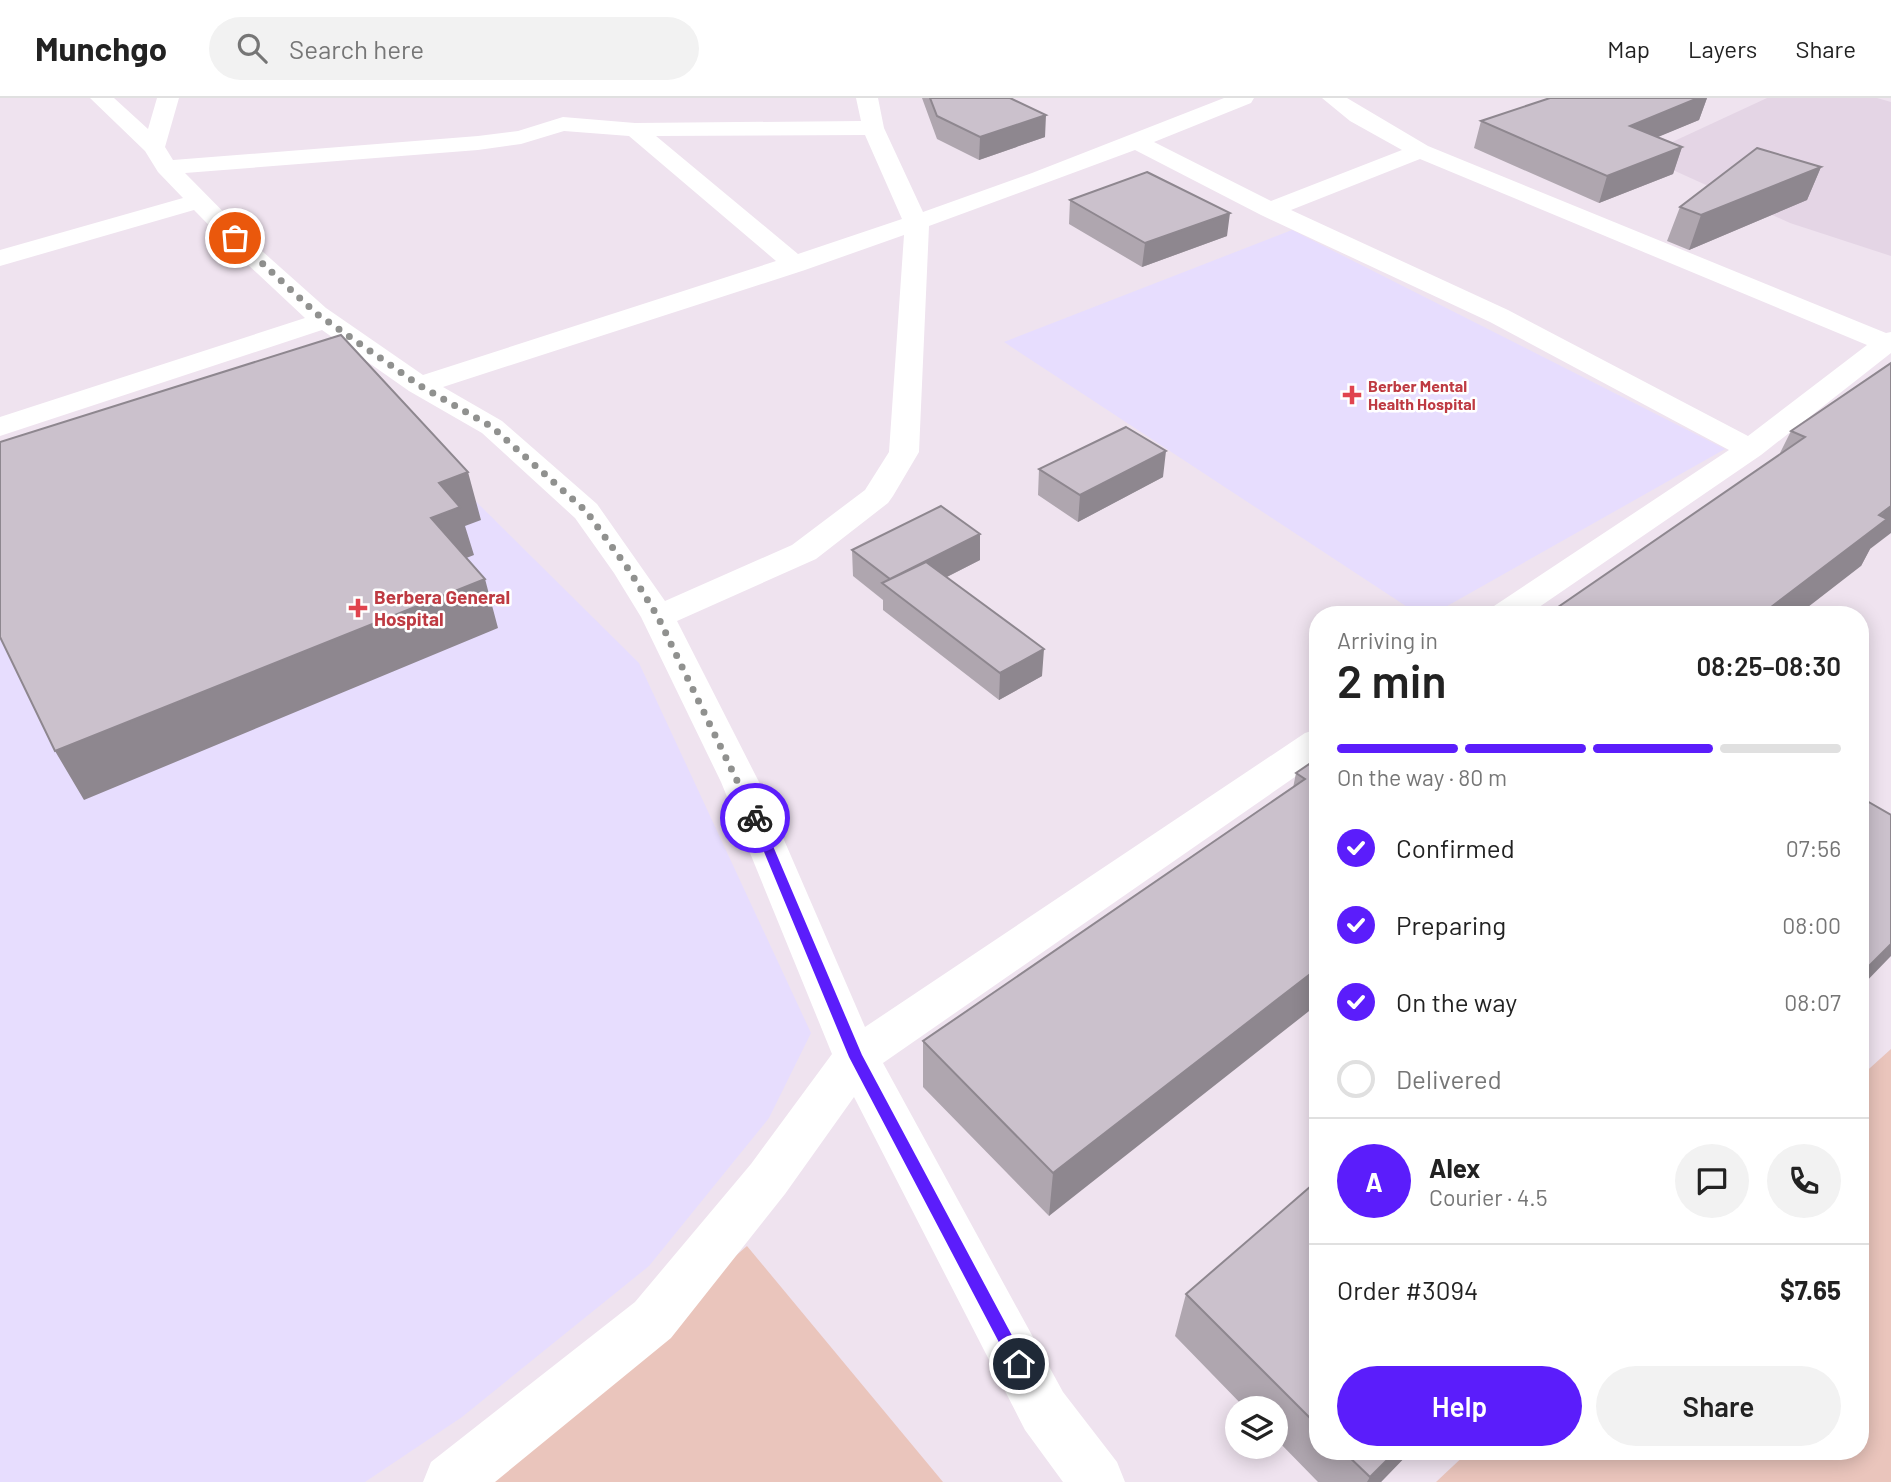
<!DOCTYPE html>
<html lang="en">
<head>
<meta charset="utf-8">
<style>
	body { margin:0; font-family:Barlow,sans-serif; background:#f2f2f2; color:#222; height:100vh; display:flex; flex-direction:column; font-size:26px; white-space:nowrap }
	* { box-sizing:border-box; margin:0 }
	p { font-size:23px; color:#767676 }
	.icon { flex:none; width:38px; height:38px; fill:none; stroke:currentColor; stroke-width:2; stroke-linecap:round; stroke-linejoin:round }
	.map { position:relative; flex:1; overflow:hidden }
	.details { position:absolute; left:1309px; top:508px; width:560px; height:854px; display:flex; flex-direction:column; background:#fff; border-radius:28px; box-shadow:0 4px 18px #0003 }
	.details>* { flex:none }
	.tools { position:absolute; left:1225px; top:1298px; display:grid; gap:14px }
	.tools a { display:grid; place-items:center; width:63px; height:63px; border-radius:50%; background:#fff; box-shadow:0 4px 18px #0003; font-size:35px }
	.pin { position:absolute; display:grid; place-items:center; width:60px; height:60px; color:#fff; margin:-30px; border:4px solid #fff; border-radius:50%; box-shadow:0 2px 7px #0007 }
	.courier { position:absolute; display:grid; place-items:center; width:70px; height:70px; margin:-35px; border:5px solid #5b1dfb; border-radius:50%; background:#fff; color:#222; box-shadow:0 2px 9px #0007 }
	.headline em { font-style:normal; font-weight:600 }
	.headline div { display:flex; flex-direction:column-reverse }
	.headline { display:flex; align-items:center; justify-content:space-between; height:119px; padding:0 28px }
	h1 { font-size:46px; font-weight:600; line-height:52px }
	.bar { display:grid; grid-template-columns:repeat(4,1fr); gap:10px 7px; align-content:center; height:84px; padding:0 28px }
	.bar i { height:9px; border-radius:5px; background:#e0e0e0 }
	.bar .selected { background:#5b1dfb }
	.bar p { grid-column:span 4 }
	.line { display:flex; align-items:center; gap:18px; padding:0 28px; border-top:2px solid #e0e0e0 }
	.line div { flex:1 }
	.round { display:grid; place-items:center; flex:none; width:74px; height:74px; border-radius:37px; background:#f2f2f2 }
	ol { padding:0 28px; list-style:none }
	li { display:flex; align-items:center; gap:21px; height:77px }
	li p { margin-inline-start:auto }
	li .icon { padding:7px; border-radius:50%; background:#5b1dfb; color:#fff; stroke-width:4 }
	li:last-child { color:#767676 }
	li i { width:38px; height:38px; border:4px solid #e0e0e0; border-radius:50% }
	.primary-button { display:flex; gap:14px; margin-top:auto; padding:14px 28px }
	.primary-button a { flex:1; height:80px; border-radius:42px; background:#5b1dfb; color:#fff; font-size:28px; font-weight:600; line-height:80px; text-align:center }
	.primary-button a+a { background:#f2f2f2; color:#222 }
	header { display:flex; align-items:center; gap:42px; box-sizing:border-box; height:98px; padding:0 35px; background:#fff; border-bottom:2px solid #e0e0e0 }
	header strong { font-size:33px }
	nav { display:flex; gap:38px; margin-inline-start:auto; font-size:24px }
	.search { width:490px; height:63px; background:#f2f2f2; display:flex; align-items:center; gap:18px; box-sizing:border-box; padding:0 24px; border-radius:38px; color:#767676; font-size:26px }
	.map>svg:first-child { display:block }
	.education { fill:#e4d5e5 }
	.medical { fill:#e7ddfe }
	.green { fill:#eac5bc }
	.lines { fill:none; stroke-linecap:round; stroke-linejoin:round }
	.minor { fill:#fff; fill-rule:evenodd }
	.wall { fill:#afa6af }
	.shaded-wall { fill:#8e878f }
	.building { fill:#cbc1cc; stroke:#8e878f; stroke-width:2 }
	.route { fill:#5b1dfb }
	.done { stroke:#90918f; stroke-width:7; stroke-dasharray:0 12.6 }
	.health-dot { fill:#e0444e; stroke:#fff; stroke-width:2.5 }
	.labels { text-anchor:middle; stroke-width:5; stroke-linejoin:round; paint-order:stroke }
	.far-health-label { font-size:16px; font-weight:bold; fill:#be3a42; stroke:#fff; text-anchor:start }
	.health-label { font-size:19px; font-weight:bold; fill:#be3a42; stroke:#fff; text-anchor:start }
</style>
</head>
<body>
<header>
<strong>Munchgo</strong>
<div class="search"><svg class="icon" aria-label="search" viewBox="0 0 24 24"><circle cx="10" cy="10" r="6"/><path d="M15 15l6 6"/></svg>Search here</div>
<nav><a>Map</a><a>Layers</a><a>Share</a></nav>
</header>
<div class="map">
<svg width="1891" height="1384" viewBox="0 0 1891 1384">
	<rect width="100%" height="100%" fill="#efe3ef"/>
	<path class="education" d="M1767,0h110l14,4v154l-101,-33 -148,-67z"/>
	<path class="medical" d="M1292,132l433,219 -292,165h-15l-414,-272z
		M321,250l318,315 172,370 -42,85 -120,148 -187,151 -97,65h-365v-1029z"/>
	<path class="green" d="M1891,951v433h-455l33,-31h391v-374z
		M747,1148l196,236h-469z"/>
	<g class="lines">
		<path class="minor" d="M90,0h24l34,31 9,-31h22l-14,49 8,13 305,-24 40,-5 45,-14 72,6 226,-2 -5,-23h22l6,30 39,84 109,-39 192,-75h30l-3,5 -97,39 117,59 131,-51 -52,-29 -28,-23h25l81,48 458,187 5,-1v21l-130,102 -232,159h-40l5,-8 235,-156 -239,-128 -229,-107 -126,-65 -206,76 -10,226 -26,44 -5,7 -72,56 -139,62 82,161 106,245 440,-294 13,-4v32l-435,302 180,329 54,70 8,20h-62l-38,-52 -171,-333 -69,97 -114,144 -176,144h-72l8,-20 204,-160 116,-138 81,-110 -111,-272 -80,-165 -27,-44 -39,-55 -93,-85 -73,-42 -87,-61 -322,106v-19l305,-99 -61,-57 -50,-51 -194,56v-16l183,-52 -25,-26 -13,-21zM564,33l65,5 147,125 -353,114 -97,-67 -64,-57 -77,-78 293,-23 43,-6zM865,37l37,84 -104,35 -142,-118zM1420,61l447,186 -119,91 -240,-126 -217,-100zM904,137l-15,217 -24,38 -73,55 -127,56 -68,-97 -95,-83 -59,-34 362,-117z"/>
	</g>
	<path class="wall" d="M922,0h88l35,39 -66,23 -42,-21z
		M1550,0h157l-8,22 -42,17 25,10 -9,27 -74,29 -125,-55 7,-27z
		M1821,69l-14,33 -118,50 -22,-9 13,-34z
		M1070,102l157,36 -85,31 -73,-43z
		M1891,265l-21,186 -9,17 -82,-111 12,-24z
		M1039,371l124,8 -85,45 -40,-27z
		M980,436v26l-33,17 95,99 -43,24 -116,-90v-10l-30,-24 -1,-26z
		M1318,660l-269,458 -126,-129v-46l370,-253 3,-15z
		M1318,1082v271h93l-30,31h-63l-42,-43v-30h-30l-71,-73 11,-42z"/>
	<path class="shaded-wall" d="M1698,0h9l-8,22 -77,32 8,-26z
		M1046,17l-1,22 -66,23 1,-23z
		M1682,49l-9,27 -74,29 8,-27z
		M1821,69l-14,33 -118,50 12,-35z
		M1230,115l-3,23 -85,31 3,-24z
		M1166,353l-3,26 -85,45 2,-27z
		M468,374l13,48 -16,6 9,29 -28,11 -15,-48 8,-35z
		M1891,408v27l-21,16 -9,17 -62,48h-37z
		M980,436v26l-77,39 -13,-20z
		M485,481l13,49 -414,172 -29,-49z
		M1044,551l-2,27 -43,24 1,-27z
		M1891,846v12l-31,32v-13z
		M1318,870v36l-269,212 4,-43z
		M1396,1353h15l-30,31h-14l3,-5z"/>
	<path class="building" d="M930,0h80l36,17 -66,22 -43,-21z
		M1550,0h148l-68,28 52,21 -75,29 -126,-55z
		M1757,50l64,19 -120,48 -21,-8z
		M1147,74l83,41 -85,30 -75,-43z
		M341,237l127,137 -29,11 21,24 -29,11 54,61 -430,172 -55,-114v-195z
		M1891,265v143l-12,9 8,4 -125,95h-214l257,-177 -14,-6z
		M1126,329l40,24 -86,44 -41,-26z
		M941,408l39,28 -90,45 -38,-29z
		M926,464l118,87 -44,24 -118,-90z
		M1535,513l7,3h-12z
		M1318,660v210l-265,205 -130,-132 382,-262 -9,-6z
		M1860,699l31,18v129l-31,31z
		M1318,1082v246l-132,-132z
		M1343,1353h53l-26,26z"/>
	<path class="route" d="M755,716l6,4 101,237 162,303 2,6 -2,5 -5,2 -6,-2 -164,-312 -99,-239z"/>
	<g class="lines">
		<path class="done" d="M235,140l82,76 102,71 73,42 94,84 43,59 29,47 97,201"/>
	</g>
	<g class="health-dot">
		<path d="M1348.5 286.5h7v7h7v7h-7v7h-7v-7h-7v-7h7z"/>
		<path d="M354.5 499.5h7v7h7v7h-7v7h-7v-7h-7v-7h7z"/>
	</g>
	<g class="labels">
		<g class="far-health-label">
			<text x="1368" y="294">Berber Mental<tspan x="1368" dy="18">Health Hospital</tspan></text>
		</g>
		<g class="health-label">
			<text x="374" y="506">Berbera General<tspan x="374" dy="22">Hospital</tspan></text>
		</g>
	</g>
</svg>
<div class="tools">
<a><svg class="icon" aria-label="layers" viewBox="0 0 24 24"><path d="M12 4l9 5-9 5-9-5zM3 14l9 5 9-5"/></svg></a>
</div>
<div class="pin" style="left:235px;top:140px;background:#ea580c"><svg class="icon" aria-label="bag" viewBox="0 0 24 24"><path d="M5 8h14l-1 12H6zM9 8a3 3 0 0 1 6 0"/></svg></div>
<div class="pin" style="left:1019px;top:1266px;background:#1f2937"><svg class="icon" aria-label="home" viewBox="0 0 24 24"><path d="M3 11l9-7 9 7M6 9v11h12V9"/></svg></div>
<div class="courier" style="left:755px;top:720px"><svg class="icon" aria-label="bike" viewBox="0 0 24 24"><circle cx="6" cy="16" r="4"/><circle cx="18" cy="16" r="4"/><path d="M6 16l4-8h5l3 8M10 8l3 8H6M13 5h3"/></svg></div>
<section class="details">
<div class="headline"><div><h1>2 min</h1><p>Arriving in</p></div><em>08:25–08:30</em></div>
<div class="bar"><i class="selected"></i><i class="selected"></i><i class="selected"></i><i></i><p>On the way · 80 m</p></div>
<ol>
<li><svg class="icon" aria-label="check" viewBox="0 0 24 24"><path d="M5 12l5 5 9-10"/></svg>Confirmed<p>07:56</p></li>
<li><svg class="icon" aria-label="check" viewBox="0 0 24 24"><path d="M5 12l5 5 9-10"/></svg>Preparing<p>08:00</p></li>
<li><svg class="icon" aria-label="check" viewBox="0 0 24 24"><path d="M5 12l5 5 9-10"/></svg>On the way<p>08:07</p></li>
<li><i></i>Delivered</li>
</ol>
<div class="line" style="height:126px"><b class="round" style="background:#5b1dfb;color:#fff">A</b><div><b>Alex</b><p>Courier · 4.5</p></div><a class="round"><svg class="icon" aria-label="chat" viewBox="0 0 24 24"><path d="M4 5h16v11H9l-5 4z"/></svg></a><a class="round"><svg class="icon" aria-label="phone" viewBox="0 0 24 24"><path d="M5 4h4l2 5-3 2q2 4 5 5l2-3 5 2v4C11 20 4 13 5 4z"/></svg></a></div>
<div class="line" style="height:91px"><div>Order #3094</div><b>$7.65</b></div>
<div class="primary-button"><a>Help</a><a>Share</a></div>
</section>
</div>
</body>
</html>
